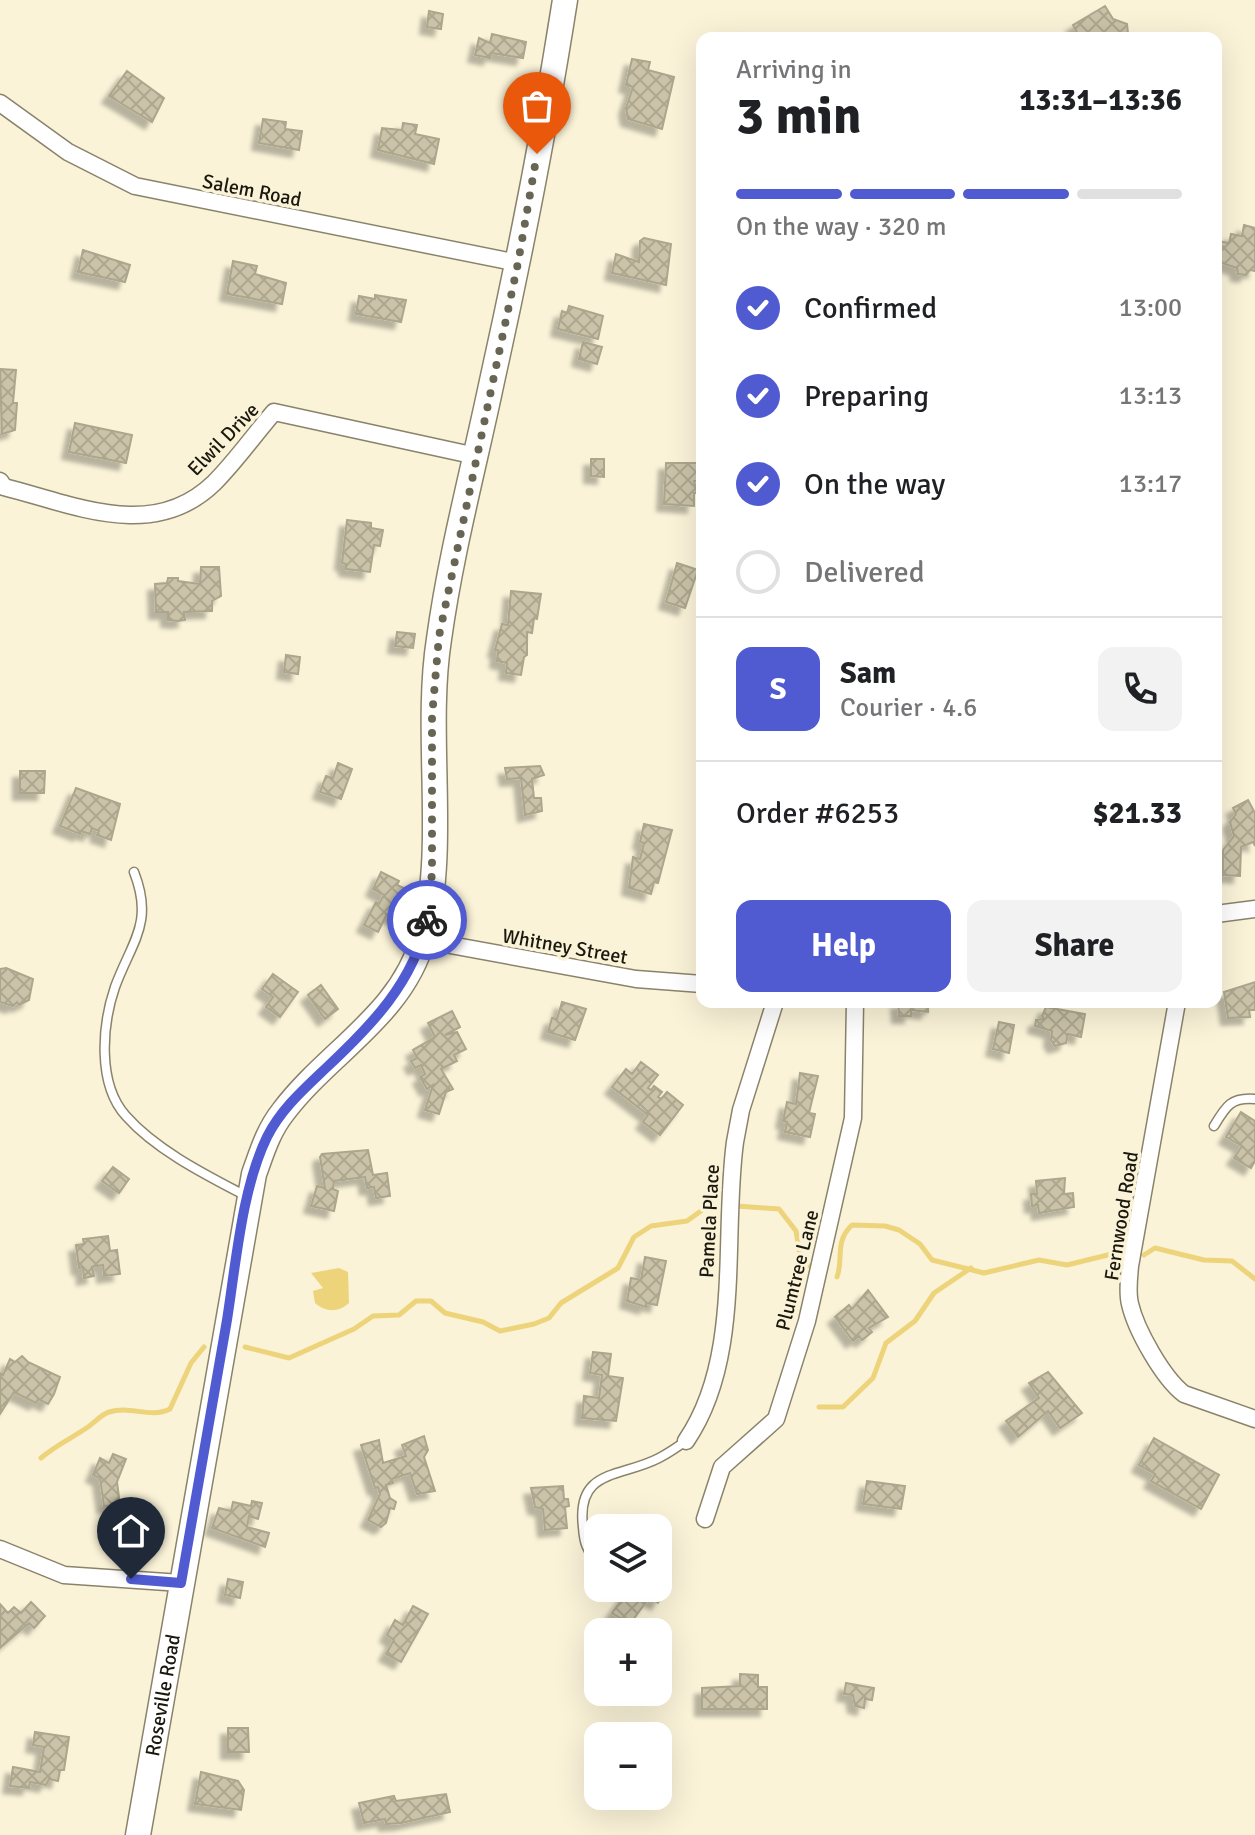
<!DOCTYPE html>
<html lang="en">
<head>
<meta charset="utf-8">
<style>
	body { margin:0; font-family:Signika,sans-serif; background:#f2f2f2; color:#202124; height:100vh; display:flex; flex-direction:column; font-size:30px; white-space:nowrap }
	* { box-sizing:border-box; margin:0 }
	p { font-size:26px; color:#757577 }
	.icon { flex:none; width:44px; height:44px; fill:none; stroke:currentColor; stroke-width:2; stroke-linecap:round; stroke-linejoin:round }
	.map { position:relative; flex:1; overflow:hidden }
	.side { position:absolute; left:696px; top:32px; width:526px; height:976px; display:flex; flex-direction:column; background:#fff; border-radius:16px; box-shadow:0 8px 32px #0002 }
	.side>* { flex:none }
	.tools { position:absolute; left:584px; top:1514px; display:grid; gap:16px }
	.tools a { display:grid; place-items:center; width:88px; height:88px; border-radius:16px; background:#fff; box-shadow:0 8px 32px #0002; font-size:40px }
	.pin { position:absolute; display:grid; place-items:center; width:68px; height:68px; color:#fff; margin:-82px -34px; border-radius:50% 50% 50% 0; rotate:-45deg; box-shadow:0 0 8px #0007 }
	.pin .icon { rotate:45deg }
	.courier { position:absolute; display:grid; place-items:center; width:80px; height:80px; margin:-40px; border:6px solid #505bd1; border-radius:50%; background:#fff; color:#222; box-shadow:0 2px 10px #0007 }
	.head em { font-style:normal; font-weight:800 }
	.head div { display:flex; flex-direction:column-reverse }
	.head { display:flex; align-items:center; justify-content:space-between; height:136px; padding:0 40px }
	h1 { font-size:52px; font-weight:800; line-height:60px }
	.bar { display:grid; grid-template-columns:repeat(4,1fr); gap:12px 8px; align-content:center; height:96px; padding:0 40px }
	.bar i { height:10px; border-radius:6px; background:#e0e0e0 }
	.bar .active { background:#505bd1 }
	.bar p { grid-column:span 4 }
	.line { display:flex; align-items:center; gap:20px; padding:0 40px; border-top:2px solid #e0e0e0 }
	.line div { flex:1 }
	.round { display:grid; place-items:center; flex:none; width:84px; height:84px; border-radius:16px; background:#f2f2f2 }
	ol { padding:0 40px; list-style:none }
	li { display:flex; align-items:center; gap:24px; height:88px }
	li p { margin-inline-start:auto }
	li .icon { padding:8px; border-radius:50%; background:#505bd1; color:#fff; stroke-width:4 }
	li:last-child { color:#757577 }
	li i { width:44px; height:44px; border:4px solid #e0e0e0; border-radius:50% }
	.action { display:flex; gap:16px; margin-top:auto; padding:16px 40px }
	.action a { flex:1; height:92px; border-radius:16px; background:#505bd1; color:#fff; font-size:32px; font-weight:800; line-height:92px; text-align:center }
	.action a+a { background:#f2f2f2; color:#202124 }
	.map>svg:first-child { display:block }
	.water { fill:#edd47a }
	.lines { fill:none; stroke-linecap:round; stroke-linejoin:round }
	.stream { stroke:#edd47a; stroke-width:5 }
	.building { fill:url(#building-cross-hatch); stroke:#aca68d; stroke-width:2; filter:url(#shadow) }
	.lane-casing { stroke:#8a836b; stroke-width:11 }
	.street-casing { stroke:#8a836b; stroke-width:19 }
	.secondary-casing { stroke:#8a836b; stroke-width:27 }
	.lane { stroke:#fff; stroke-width:8 }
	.street { stroke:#fff; stroke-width:16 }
	.secondary { stroke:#fff; stroke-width:24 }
	.done { stroke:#686555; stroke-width:8; stroke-dasharray:0 14.4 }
	.route { stroke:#505bd1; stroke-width:10 }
	.labels { text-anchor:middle; stroke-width:7; stroke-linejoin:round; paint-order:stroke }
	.street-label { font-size:20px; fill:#1a180e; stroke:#faf3d8 }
</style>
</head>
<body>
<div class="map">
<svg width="1255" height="1835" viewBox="0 0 1255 1835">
	<defs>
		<pattern id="building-cross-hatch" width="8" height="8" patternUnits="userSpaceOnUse" patternTransform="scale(2)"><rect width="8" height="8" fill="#cac3a9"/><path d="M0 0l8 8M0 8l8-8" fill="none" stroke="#ada790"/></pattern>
		<filter id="shadow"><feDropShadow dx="-7" dy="7" stdDeviation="2" flood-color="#0004"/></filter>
	</defs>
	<rect width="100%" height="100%" fill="#faf3d8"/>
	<path class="water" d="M339,1268l9,4 1,31c-11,10 -24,9 -34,0l-2,-12 10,-3 -12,-15z"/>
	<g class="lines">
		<path class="stream" d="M737,1206l42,3 17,22 5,30 13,7
			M1144,1255l11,-7 49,12 28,1 23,18
			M837,1277c7,-19 -3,-35 15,-52l33,1 14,4 21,14 12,16 52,13 55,-13 28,5 53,-13
			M245,1347l44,11 65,-29 19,-13 26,-1 17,-14h15l14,12 38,9 17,9 34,-7 15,-6 12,-15 57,-35 16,-31 17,-11 36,-5 25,-18
			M819,1407h24l30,-29 13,-35 29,-22 19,-28 37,-25
			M41,1458c15,-13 31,-20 47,-31 7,-5 14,-13 21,-15 22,-7 40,7 61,-3l21,-46 13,-16"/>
	</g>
	<path class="building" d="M1105,6l8,13 14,5 1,9 -7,5h-41l-7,-13z
		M429,11l14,3 -2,15 -14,-2z
		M492,34l34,8 -3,16 -32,-5 -1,5 -15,-3 4,-17 11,5z
		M632,59l18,3 -2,8 26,7 -12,52 -34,-10 -2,-11 7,-21 -7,-2z
		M127,71l37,27 -12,24 -43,-26z
		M263,119l23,3 -1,7 17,2 -3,19 -40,-7z
		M403,123l14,2 -2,9 24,5 -5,25 -56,-14 4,-22 20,2z
		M1244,225l11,3v43l-5,-1 -4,5 -8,-1 -1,-6 -21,-7 2,-20 11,2 2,-9 11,2z
		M644,238l27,6 -5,41 -54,-12 4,-19 23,8 1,-21z
		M83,250l47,15 -5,17 -47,-10z
		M233,261l24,5 -2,8 31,9 -4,21 -55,-10z
		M375,295l31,5 -5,22 -45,-8 3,-18 16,3z
		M569,306l34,10 -5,23 -40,-10 4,-18 5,2z
		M583,342l19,5 -5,17 -18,-5z
		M0,369l16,1 -3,33h4l-2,27 -13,4z
		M75,423l57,12 -6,28 -57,-11z
		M591,459h13v18l-13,-1z
		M666,463h36v18h-8l3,12h-3v13l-30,-2z
		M347,520l24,3v5l12,2 -3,16 -6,-1 -4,27 -24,-3v-5l-4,-1z
		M677,563l21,7 -13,38 -19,-6z
		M201,567h18l2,29 -9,5v10l-28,1 1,8 -7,1 -10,-1v-8h-12l-1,-28 12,-1 1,-5h10v3l22,3z
		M511,591l30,3 -4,25 -3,-1 -2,15 -5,-1v23l-3,2 -3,18 -15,-2 1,-10 -10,-2 1,-11h-3l7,-26 6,1z
		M397,632l18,2 -2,14 -18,-2z
		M286,655l14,2 -2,17 -14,-2z
		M338,763l14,6 -11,30 -21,-7 6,-16 7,2z
		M540,766l4,9 -12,4 2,19h7l1,13 -17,4 -4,-37 -14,1 -2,-11z
		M20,771h25l-1,22h-24z
		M76,788l44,16 -9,36 -14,-5 2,-4 -7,-3 -2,6 -9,-3 -1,3 -20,-8z
		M1248,800l7,13v33l-2,-4 -12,5 -1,29 -17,-1v-25l11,-14 -4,-14 6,-8 -3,-6z
		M644,824l28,6 -14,53 -4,-1 -3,12 -22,-6 4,-31 7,2 4,-16 -4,-1z
		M381,872l18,9 -2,4 9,4 -2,4 6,5 -11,21 -12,-5 -9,18 -14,-7 12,-23 3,2 5,-9 -11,-6z
		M6,968l27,11 -4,21 -10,5 -2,-3 -4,4 -13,-4v-33z
		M273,974l25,18 -18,25 -14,-10 7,-10 -11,-8z
		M1255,982v28h-6l1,7 -22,1 -4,-26z
		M321,985l17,24 -13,10 -17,-24z
		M562,1002l24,7 -11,31 -27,-8 4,-14 5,1z
		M898,1002h35v5h-5v5l-17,-2v6h-12z
		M1046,1007l39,7 -4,23 -13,-3 -2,9 -11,3 -4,-6 1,-9 -17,-5 1,-6 8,-1 -2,-3z
		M452,1011l8,16 -15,8 12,-3 9,17 -12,6 3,6 -16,8 12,20 -7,3 -7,22 -14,-4 8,-25 -6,4 -7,-12 5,-3 -4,-9 -6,3 -4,-7 6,-3 -4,-8 22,-13 -7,-14z
		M999,1022l15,3 -5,28 -16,-4z
		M641,1062l17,13 -10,13 3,2 3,-4 8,6 -4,5 3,2 6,-7 16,13 -23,30 -17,-13 5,-7 -36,-28 14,-18 6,5z
		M800,1073l18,3 -9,37 6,1 -5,23 -25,-5 2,-10 -4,-1 4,-19 9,2z
		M1241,1112l14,9v40l-4,7 -17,-10 8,-12 -16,-9z
		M368,1150l5,25 14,-2 3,23 -14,2 -2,-11 -7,1 -2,-11 -31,4 -1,8 5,2 -4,20 -23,-5 6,-20 8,2 -5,-31 2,-3z
		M113,1167l16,12 -10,14 -17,-12z
		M1065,1178l-1,16 9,-1 1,14 -35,6 -1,-8 -6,1 -1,-12h6l-1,-13z
		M108,1236l2,15 7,-1 3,24 -16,2 -1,-11 -6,1 -5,1 2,9 -10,2 -1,-11 -4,1 -3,-23 8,-1 -1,-5z
		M645,1257l21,4 -9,44 -11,-2v4l-19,-6 4,-23 10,2z
		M868,1290l20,27 -19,11 3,4 -10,8 -3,-4 -6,5 -18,-24 14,-12 3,4z
		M593,1352l18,2 -3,22 15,2 -7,43 -34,-3 2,-22 15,2 3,-23 -12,-2z
		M22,1356l6,6 32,15 -6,17 -6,10 -10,-5 -2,4 -22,-11 -14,22v-41l3,2 7,-16 5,3z
		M1048,1372l34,41 -22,15 -12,-17 -30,26 -12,-16 33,-23 -10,-15z
		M424,1436l4,14 -4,7 11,34 -18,3 -7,-21 -18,6 1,4 -7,2 4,13 6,4 -2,7 -4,-1 -4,15 -5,4 -13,-7 12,-26 -2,-7 -3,1 -14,-43 18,-5 4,23 23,-7 -4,-11z
		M1154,1438l65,37 -18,34 -50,-28 4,-7 -16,-9z
		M113,1454l13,5 -9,23 3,23 -16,1 -4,-28 -7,-3 7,-17 9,5z
		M867,1481l38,5 -4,23 -38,-5z
		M563,1486l1,13h4l1,7 -4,1 2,21 -22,2 -2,-21 -8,-2 -4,-19z
		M252,1501l10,2 -4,16 -9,-3 -2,11 22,6 -4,14 -53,-19 7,-20 12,3 2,-9 18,4z
		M228,1579l15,3 -3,16 -15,-3z
		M630,1588h28l6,4 -6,11 -9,-5 -19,26 -18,-11z
		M31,1602l14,14 -11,12 -5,-5 -29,25v-44l8,9 6,-6 7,6z
		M413,1606l15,8 -27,48 -15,-8 8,-14 -7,-5 8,-15 8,5z
		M740,1674l18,1v12h9v22h-65v-21l38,-2z
		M846,1683l28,5 -2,12 -7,-1 -1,9 -9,-2 -2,-11 -9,-1z
		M228,1728h20l1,24h-21z
		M35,1732l34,5 -5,33h-4l-2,11 -9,-2 -3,6 -16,-3 -1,6 -19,-2 3,-19 27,5 4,-25 -11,-2z
		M201,1772l37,9 6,9 -3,20 -46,-6z
		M446,1794l4,18 -49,11 -15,1 -1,-5 -21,4 -5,-20 35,-7 2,5z"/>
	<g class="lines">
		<g class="lane-casing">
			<path id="lane" d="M134,872c20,51 -2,69 -19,115 -13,38 -18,97 11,129 31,35 82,60 122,81
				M1214,1126c12,-20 17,-29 41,-27
				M598,1559c-12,-7 -14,-18 -15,-32 -7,-59 38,-49 76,-69 10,-5 18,-11 27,-17"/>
		</g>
		<g class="street-casing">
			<path id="street" d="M0,103l68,49 67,34 383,77
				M0,481l4,6c71,18 149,55 210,-4 22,-22 40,-48 60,-71l202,44
				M1216,914l39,-5
				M423,940l213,39 66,5
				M1177,1002l-47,264c-1,12 -3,26 0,38 6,26 33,74 54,90l71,25
				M686,1441c57,-83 36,-203 49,-299l6,-32 34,-108
				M705,1519l17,-52 54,-48 31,-98 46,-203 2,-116
				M0,1549l64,26 117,8"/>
		</g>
		<g class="secondary-casing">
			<g id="secondary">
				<path id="s1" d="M138,1835l116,-661c8,-22 14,-43 29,-62 45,-60 119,-97 140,-174 25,-91 1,-203 16,-299 12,-87 35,-172 53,-258 28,-126 53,-253 73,-381"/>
			</g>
		</g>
		<use href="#lane" class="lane"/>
		<use href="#street" class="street"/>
		<use href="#secondary" class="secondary"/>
	</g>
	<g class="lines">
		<path class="done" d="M427,920l5,-47v-156l7,-81 79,-373 19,-109"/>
		<path class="route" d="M131,1579l50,4c15,-88 31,-175 46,-263 9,-57 15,-132 40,-183 14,-28 37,-48 59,-69 45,-42 88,-86 101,-148"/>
	</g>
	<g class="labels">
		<g class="street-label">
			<text transform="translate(252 190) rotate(11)" y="7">Salem Road</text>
			<text transform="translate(223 439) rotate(-46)" y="7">Elwil Drive</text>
			<text transform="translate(565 946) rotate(10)" y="7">Whitney Street</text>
			<text transform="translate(1121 1216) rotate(-81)" y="7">Fernwood Road</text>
			<text transform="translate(709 1221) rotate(-87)" y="7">Pamela Place</text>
			<text transform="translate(797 1270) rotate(-76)" y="7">Plumtree Lane</text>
			<text dy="7" stroke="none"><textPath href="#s1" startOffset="142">Roseville Road</textPath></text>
		</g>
	</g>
</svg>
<div class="tools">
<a><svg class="icon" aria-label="layers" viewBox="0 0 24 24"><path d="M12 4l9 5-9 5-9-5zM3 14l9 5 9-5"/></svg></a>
<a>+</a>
<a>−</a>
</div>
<div class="pin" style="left:537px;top:154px;background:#ea580c"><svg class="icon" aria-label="bag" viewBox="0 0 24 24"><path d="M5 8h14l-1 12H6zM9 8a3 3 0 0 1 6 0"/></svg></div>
<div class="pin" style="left:131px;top:1579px;background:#1f2937"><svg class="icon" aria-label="home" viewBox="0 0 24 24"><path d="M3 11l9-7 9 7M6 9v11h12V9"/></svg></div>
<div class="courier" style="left:427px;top:920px"><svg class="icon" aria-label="bike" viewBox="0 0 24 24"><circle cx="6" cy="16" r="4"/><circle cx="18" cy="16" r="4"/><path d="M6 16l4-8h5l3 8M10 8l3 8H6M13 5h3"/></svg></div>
<section class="side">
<div class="head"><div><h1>3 min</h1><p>Arriving in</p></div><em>13:31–13:36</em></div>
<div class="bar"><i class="active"></i><i class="active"></i><i class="active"></i><i></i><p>On the way · 320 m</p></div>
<ol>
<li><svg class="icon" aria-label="check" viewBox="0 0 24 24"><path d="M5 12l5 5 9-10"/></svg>Confirmed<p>13:00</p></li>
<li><svg class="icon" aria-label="check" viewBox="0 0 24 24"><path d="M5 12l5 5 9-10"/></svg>Preparing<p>13:13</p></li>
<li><svg class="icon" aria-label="check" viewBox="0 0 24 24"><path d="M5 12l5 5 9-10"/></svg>On the way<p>13:17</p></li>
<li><i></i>Delivered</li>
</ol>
<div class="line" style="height:144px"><b class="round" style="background:#505bd1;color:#fff">S</b><div><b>Sam</b><p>Courier · 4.6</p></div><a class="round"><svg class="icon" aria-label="phone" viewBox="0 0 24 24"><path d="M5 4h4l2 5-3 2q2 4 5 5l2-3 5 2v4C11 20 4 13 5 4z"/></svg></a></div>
<div class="line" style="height:104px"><div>Order #6253</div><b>$21.33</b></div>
<div class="action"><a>Help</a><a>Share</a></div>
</section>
</div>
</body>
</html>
